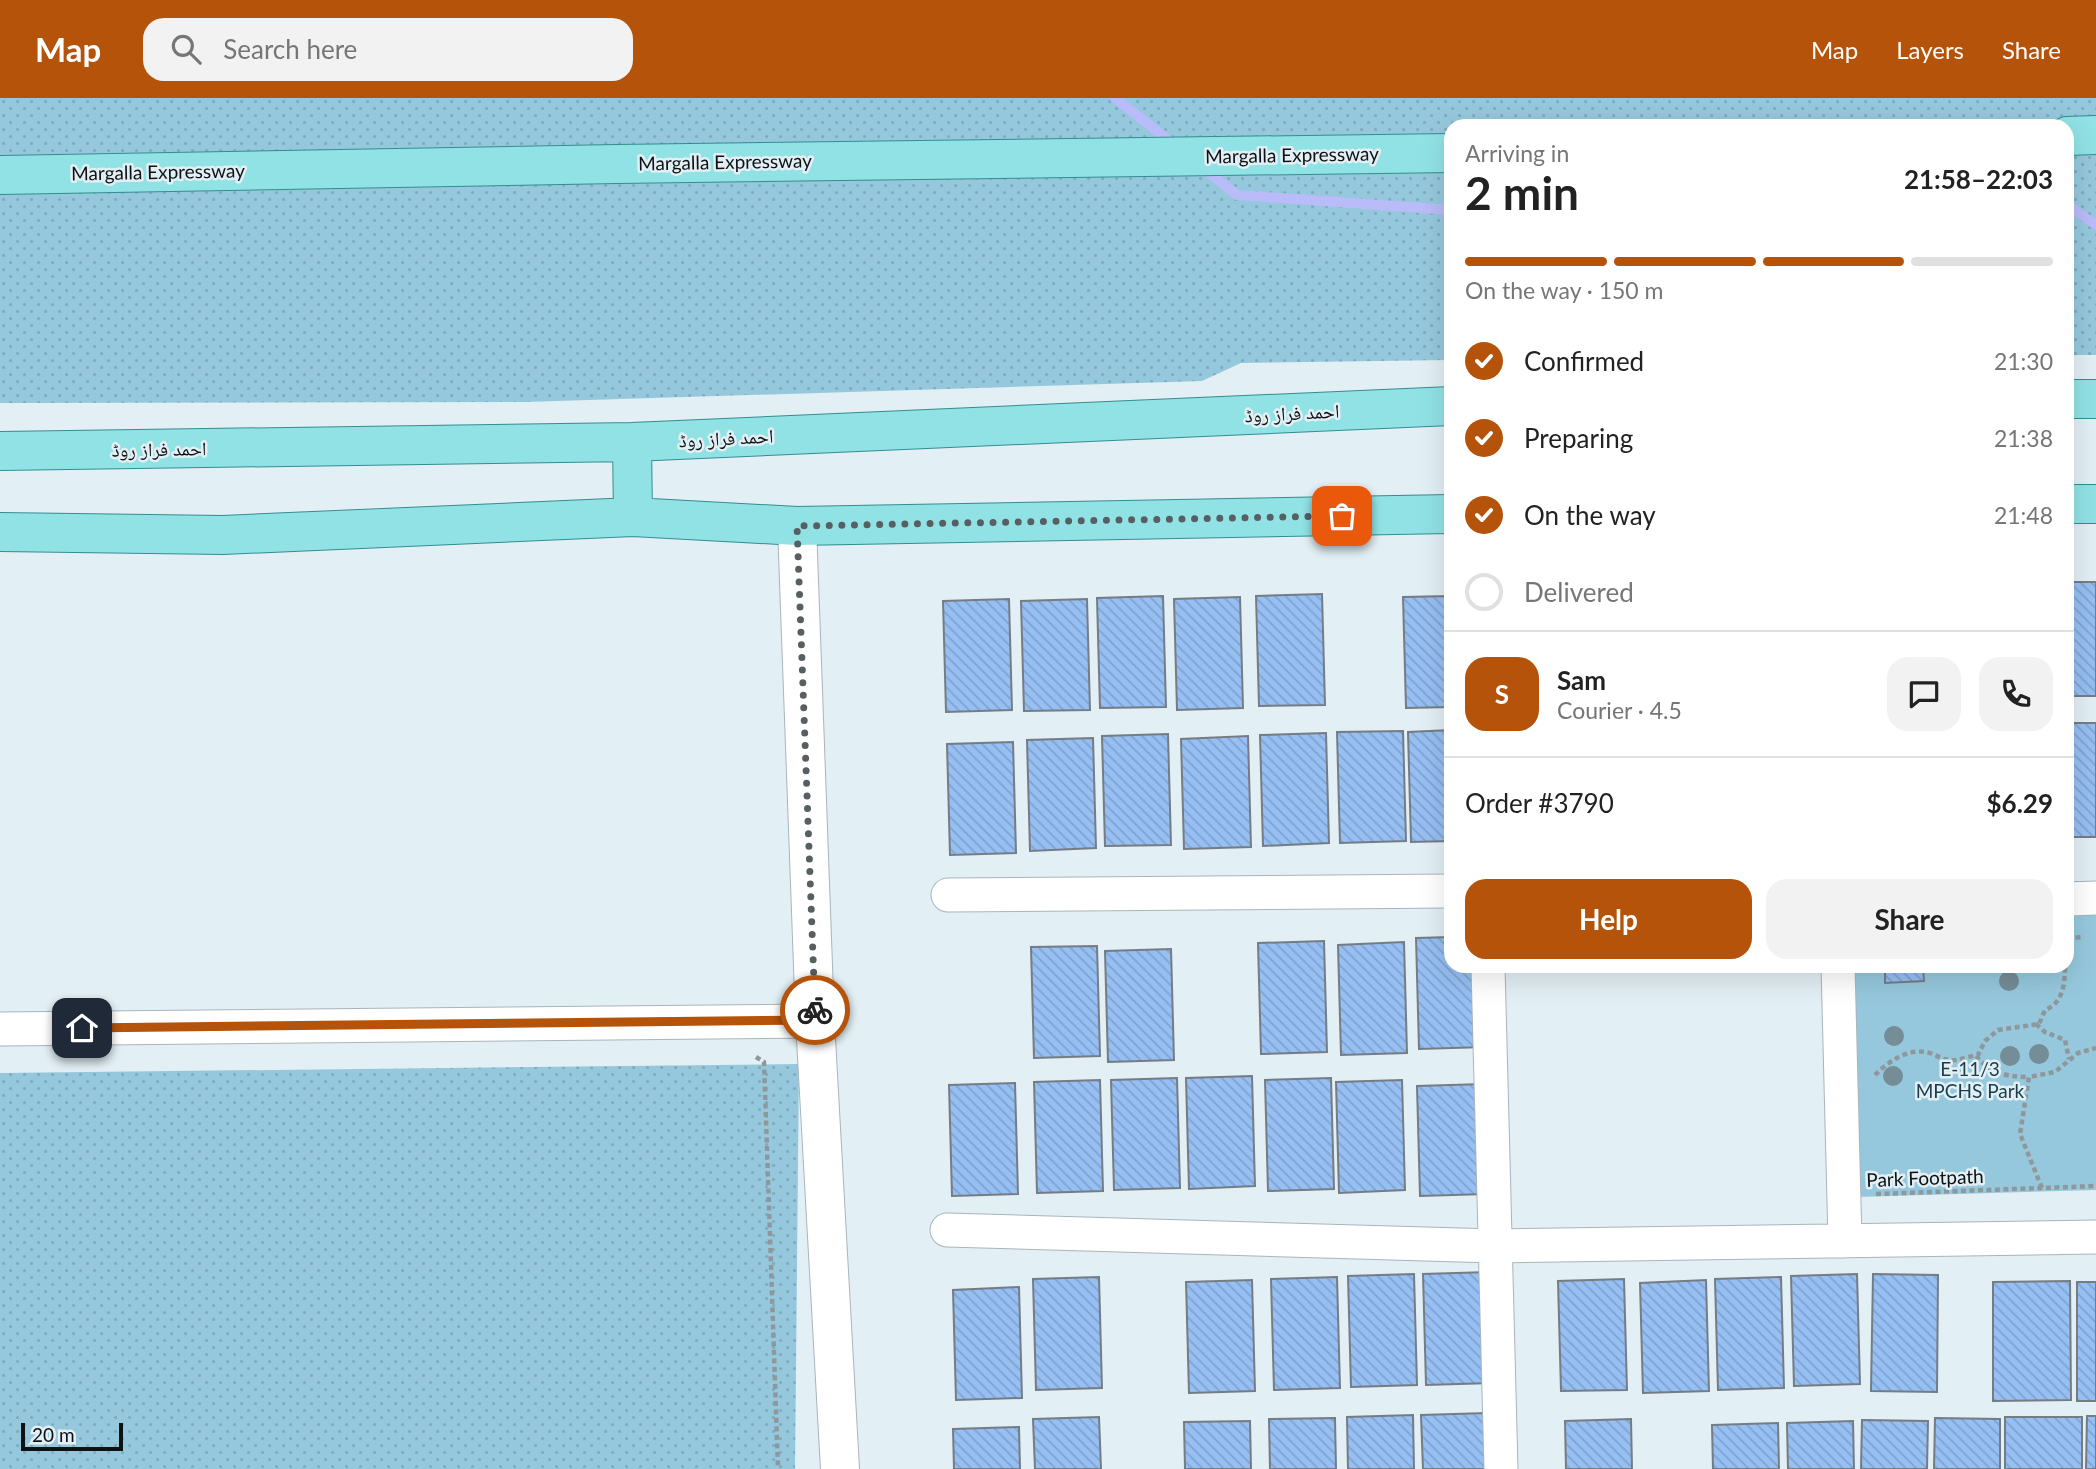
<!DOCTYPE html>
<html lang="en">
<head>
<meta charset="utf-8">
<style>
	body { margin:0; font-family:Lato,"Noto Naskh Arabic",sans-serif; background:#f2f2f2; color:#222; height:100vh; display:flex; flex-direction:column; font-size:26px; white-space:nowrap }
	* { box-sizing:border-box; margin:0 }
	p { font-size:23px; color:#767676 }
	.icon { flex:none; width:38px; height:38px; fill:none; stroke:currentColor; stroke-width:2; stroke-linecap:round; stroke-linejoin:round }
	.map { position:relative; flex:1; overflow:hidden }
	.drawer { position:absolute; left:1444px; top:21px; width:630px; height:854px; display:flex; flex-direction:column; background:#fff; border-radius:21px; box-shadow:0 7px 28px #0002 }
	.drawer>* { flex:none }
	.scale { position:absolute; left:21px; bottom:18px; width:102px; box-sizing:border-box; padding-left:7px; border:4px solid #0e1214; border-top:0; font-size:19px; line-height:24px; white-space:nowrap; color:#0e1214; -webkit-text-stroke:5px #e2eff4; paint-order:stroke }
	.pin { position:absolute; display:grid; place-items:center; width:60px; height:60px; color:#fff; margin:-30px; border-radius:14px; box-shadow:0 4px 10px #0006 }
	.courier { position:absolute; display:grid; place-items:center; width:70px; height:70px; margin:-35px; border:5px solid #b45309; border-radius:50%; background:#fff; color:#222; box-shadow:0 2px 9px #0007 }
	.headline em { font-style:normal; font-weight:700 }
	.headline div { display:flex; flex-direction:column-reverse }
	.headline { display:flex; align-items:center; justify-content:space-between; height:119px; padding:0 21px }
	h1 { font-size:46px; font-weight:700; line-height:52px }
	.bar { display:grid; grid-template-columns:repeat(4,1fr); gap:10px 7px; align-content:center; height:84px; padding:0 21px }
	.bar i { height:9px; border-radius:5px; background:#e0e0e0 }
	.bar .active { background:#b45309 }
	.bar p { grid-column:span 4 }
	.line { display:flex; align-items:center; gap:18px; padding:0 21px; border-top:2px solid #e0e0e0 }
	.line div { flex:1 }
	.round { display:grid; place-items:center; flex:none; width:74px; height:74px; border-radius:21px; background:#f2f2f2 }
	ol { padding:0 21px; list-style:none }
	li { display:flex; align-items:center; gap:21px; height:77px }
	li p { margin-inline-start:auto }
	li .icon { padding:7px; border-radius:50%; background:#b45309; color:#fff; stroke-width:4 }
	li:last-child { color:#767676 }
	li i { width:38px; height:38px; border:4px solid #e0e0e0; border-radius:50% }
	.cta { display:flex; gap:14px; margin-top:auto; padding:14px 21px }
	.cta a { flex:1; height:80px; border-radius:21px; background:#b45309; color:#fff; font-size:28px; font-weight:700; line-height:80px; text-align:center }
	.cta a+a { background:#f2f2f2; color:#222 }
	header { display:flex; align-items:center; gap:42px; box-sizing:border-box; height:98px; padding:0 35px; background:#b45309; color:#fff }
	header strong { font-size:33px }
	nav { display:flex; gap:38px; margin-inline-start:auto; font-size:24px }
	.search { width:490px; height:63px; background:#f2f2f2; display:flex; align-items:center; gap:18px; box-sizing:border-box; padding:0 24px; border-radius:21px; color:#767676; font-size:26px }
	.map>svg:first-child { display:block }
	.grass { fill:url(#grass-dots) }
	.park { fill:#96c8dd }
	.lines { fill:none; stroke-linecap:round; stroke-linejoin:round }
	.stream { stroke:#babbf9; stroke-width:10 }
	.building { fill:url(#building-back-hatch); stroke:#757c84; stroke-width:2 }
	.minor-casing { stroke:#a9b5ba; stroke-width:35 }
	.tertiary-casing { stroke:#a9b5ba; stroke-width:40 }
	.primary-casing { stroke:#348d90; stroke-width:40 }
	.path { stroke:#8e989c; stroke-width:4.5; stroke-dasharray:5 3.5; stroke-linecap:butt }
	.minor { stroke:#fff; stroke-width:33 }
	.tertiary { stroke:#fff; stroke-width:38 }
	.primary { stroke:#91e2e5; stroke-width:38 }
	.tree { fill:#748d97 }
	.done { stroke:#585f62; stroke-width:7; stroke-dasharray:0 12.6 }
	.route { stroke:#b45309; stroke-width:9 }
	.labels { text-anchor:middle; stroke-width:5; stroke-linejoin:round; paint-order:stroke }
	.street-label { font-size:19px; fill:#0e1214; stroke:#e2eff4 }
	.park-label { font-size:19px; fill:#1a3d4b; stroke:#e2eff4 }
</style>
</head>
<body>
<header>
<strong>Map</strong>
<div class="search"><svg class="icon" aria-label="search" viewBox="0 0 24 24"><circle cx="10" cy="10" r="6"/><path d="M15 15l6 6"/></svg>Search here</div>
<nav><a>Map</a><a>Layers</a><a>Share</a></nav>
</header>
<div class="map">
<svg width="2096" height="1371" viewBox="0 0 2096 1371">
	<defs>
		<pattern id="grass-dots" width="8" height="8" patternUnits="userSpaceOnUse" patternTransform="scale(1.75)"><rect width="8" height="8" fill="#96c8dd"/><path d="M2 2h.1M6 6h.1" fill="none" stroke="#80abbd" stroke-width="1.8" stroke-linecap="round"/></pattern>
		<pattern id="building-back-hatch" width="6" height="6" patternUnits="userSpaceOnUse" patternTransform="scale(1.75)"><rect width="6" height="6" fill="#96bff3"/><path d="M-1 5l2 2M0 0l6 6M5-1l2 2" fill="none" stroke="#80a3cf"/></pattern>
	</defs>
	<rect width="100%" height="100%" fill="#e2eff4"/>
	<path class="grass" d="M0,0h2096v257h-29v-229h-616v234l-210,3 -39,18 -677,21 -525,1z
		M799,966l-4,405h-795v-396z"/>
	<path class="park" d="M2096,816v276l-239,7 -9,-231h219v-51z"/>
	<g class="lines">
		<path class="stream" d="M1115,0l61,48
			M1202,69l35,28 214,15
			M2067,107l29,20"/>
	</g>
	<path class="building" d="M2067,484h29v114h-29z
		M1322,496l3,111 -66,1 -3,-110z
		M1163,498l3,111 -66,1 -3,-110z
		M1451,498v111l-45,1 -3,-111z
		M1240,499l3,111 -66,2 -3,-111z
		M1009,501l3,111 -66,2 -3,-111z
		M1087,501l3,111 -66,1 -3,-110z
		M2067,625h29v114h-29z
		M1451,632v111l-40,1 -3,-110z
		M1403,633l3,110 -66,2 -3,-111z
		M1326,635l3,110 -66,3 -3,-111z
		M1168,636l3,111 -66,1 -3,-110z
		M1248,638l3,111 -67,2 -3,-110z
		M1093,640l3,110 -66,3 -3,-111z
		M1013,644l3,111 -66,2 -3,-111z
		M1451,839v29h32l2,81 -66,2 -3,-111z
		M1324,843l3,111 -66,2 -3,-111z
		M1404,844l3,111 -66,2 -3,-110z
		M1097,848l3,110 -66,2 -3,-111z
		M1171,851l3,111 -66,2 -3,-111z
		M1885,868h38l1,15 -39,2z
		M1252,978l3,110 -66,3 -3,-111z
		M1177,980l3,110 -66,2 -3,-110z
		M1331,980l3,111 -66,2 -3,-111z
		M1100,982l3,111 -66,2 -3,-111z
		M1402,982l3,110 -66,3 -3,-111z
		M1015,985l3,111 -66,2 -3,-111z
		M1483,986l3,110 -66,2 -3,-110z
		M1489,1174l3,111 -66,2 -3,-111z
		M1414,1176l3,111 -66,2 -3,-111z
		M1857,1176l3,110 -66,2 -3,-110z
		M1873,1176l65,1 -1,117 -66,-1z
		M1099,1179l3,111 -66,2 -3,-111z
		M1337,1179l3,111 -66,2 -3,-111z
		M1781,1179l3,111 -66,2 -3,-111z
		M1624,1181l3,111 -66,1 -3,-110z
		M1252,1182l3,111 -66,2 -3,-111z
		M1706,1182l3,111 -66,2 -3,-110z
		M2070,1183l1,119 -78,1v-119z
		M2077,1184h19v119h-19z
		M1019,1189l3,111 -66,2 -3,-110z
		M1487,1315l2,56h-66l-2,-54z
		M1413,1317l1,54h-66l-1,-52z
		M2087,1318h9v53h-10z
		M1099,1319l2,52h-66l-2,-50z
		M2005,1319h77v52h-77z
		M1335,1320l1,51h-66l-1,-50z
		M1935,1320l65,1v50h-66z
		M1631,1321l1,50h-66l-1,-48z
		M1862,1322l66,1 -1,48h-66z
		M1250,1323l1,48h-66l-1,-47z
		M1853,1323l1,48h-66l-1,-46z
		M1778,1325l1,46h-66l-1,-44z
		M1019,1329l1,42h-66l-1,-40z"/>
	<g class="lines">
		<g class="minor-casing">
			<path id="minor" d="M948,797l503,-4
				M2067,801l29,-1
				M1488,868l13,503
				M1838,868l7,275
				M0,931l815,-8
				M947,1132l548,16 601,-9"/>
		</g>
		<g class="tertiary-casing">
			<path id="tertiary" d="M797,428l18,495 25,448"/>
		</g>
		<g class="primary-casing">
			<path id="primary" d="M2067,38l29,-1
				M0,77l617,-11 834,-11
				M2067,301h29
				M632,344l1,75
				M0,353l632,-9 819,-36
				M2067,406h29
				M0,434l223,3 410,-18 164,9 654,-12"/>
		</g>
		<path class="path" d="M2067,840l17,-1
			M2036,926l9,8 20,8 4,19
			M1976,958c15,17 30,21 53,21
			M756,959l8,5 14,407
			M1875,977c14,-14 34,-28 55,-22 7,3 14,7 21,7 8,1 18,-4 27,-5l7,-14 13,-11 41,-6 6,-14c18,-7 20,-26 20,-44
			M2042,1090l-22,-54 9,-57 26,-5 23,-19 18,-5
			M1876,1096l220,-8"/>
		<use href="#minor" class="minor"/>
		<use href="#tertiary" class="tertiary"/>
		<use href="#primary" class="primary"/>
	</g>
	<g class="tree">
		<circle cx="2009" cy="883" r="10"/>
		<circle cx="1894" cy="938" r="10"/>
		<circle cx="2039" cy="956" r="10"/>
		<circle cx="2010" cy="958" r="10"/>
		<circle cx="1893" cy="978" r="10"/>
	</g>
	<g class="lines">
		<path class="done" d="M815,912l-18,-484 545,-10"/>
		<path class="route" d="M82,930l733,-8v-10"/>
	</g>
	<g class="labels">
		<g class="street-label">
			<text transform="translate(1292 57) rotate(-1)" y="7">Margalla Expressway</text>
			<text transform="translate(725 64) rotate(-1)" y="7">Margalla Expressway</text>
			<text transform="translate(158 74) rotate(-1)" y="7">Margalla Expressway</text>
			<text transform="translate(1292 315) rotate(-3)" y="7">احمد فراز روڈ</text>
			<text transform="translate(726 340) rotate(-3)" y="7">احمد فراز روڈ</text>
			<text transform="translate(159 351) rotate(-1)" y="7">احمد فراز روڈ</text>
			<text transform="translate(1925 1080) rotate(-2)" y="7">Park Footpath</text>
		</g>
		<g class="park-label">
			<text x="1970" y="978">E-11/3<tspan x="1970" dy="22">MPCHS Park</tspan></text>
		</g>
	</g>
</svg>
<div class="scale">20 m</div>
<div class="pin" style="left:1342px;top:418px;background:#ea580c"><svg class="icon" aria-label="bag" viewBox="0 0 24 24"><path d="M5 8h14l-1 12H6zM9 8a3 3 0 0 1 6 0"/></svg></div>
<div class="pin" style="left:82px;top:930px;background:#1f2937"><svg class="icon" aria-label="home" viewBox="0 0 24 24"><path d="M3 11l9-7 9 7M6 9v11h12V9"/></svg></div>
<div class="courier" style="left:815px;top:912px"><svg class="icon" aria-label="bike" viewBox="0 0 24 24"><circle cx="6" cy="16" r="4"/><circle cx="18" cy="16" r="4"/><path d="M6 16l4-8h5l3 8M10 8l3 8H6M13 5h3"/></svg></div>
<section class="drawer">
<div class="headline"><div><h1>2 min</h1><p>Arriving in</p></div><em>21:58–22:03</em></div>
<div class="bar"><i class="active"></i><i class="active"></i><i class="active"></i><i></i><p>On the way · 150 m</p></div>
<ol>
<li><svg class="icon" aria-label="check" viewBox="0 0 24 24"><path d="M5 12l5 5 9-10"/></svg>Confirmed<p>21:30</p></li>
<li><svg class="icon" aria-label="check" viewBox="0 0 24 24"><path d="M5 12l5 5 9-10"/></svg>Preparing<p>21:38</p></li>
<li><svg class="icon" aria-label="check" viewBox="0 0 24 24"><path d="M5 12l5 5 9-10"/></svg>On the way<p>21:48</p></li>
<li><i></i>Delivered</li>
</ol>
<div class="line" style="height:126px"><b class="round" style="background:#b45309;color:#fff">S</b><div><b>Sam</b><p>Courier · 4.5</p></div><a class="round"><svg class="icon" aria-label="chat" viewBox="0 0 24 24"><path d="M4 5h16v11H9l-5 4z"/></svg></a><a class="round"><svg class="icon" aria-label="phone" viewBox="0 0 24 24"><path d="M5 4h4l2 5-3 2q2 4 5 5l2-3 5 2v4C11 20 4 13 5 4z"/></svg></a></div>
<div class="line" style="height:91px"><div>Order #3790</div><b>$6.29</b></div>
<div class="cta"><a>Help</a><a>Share</a></div>
</section>
</div>
</body>
</html>
